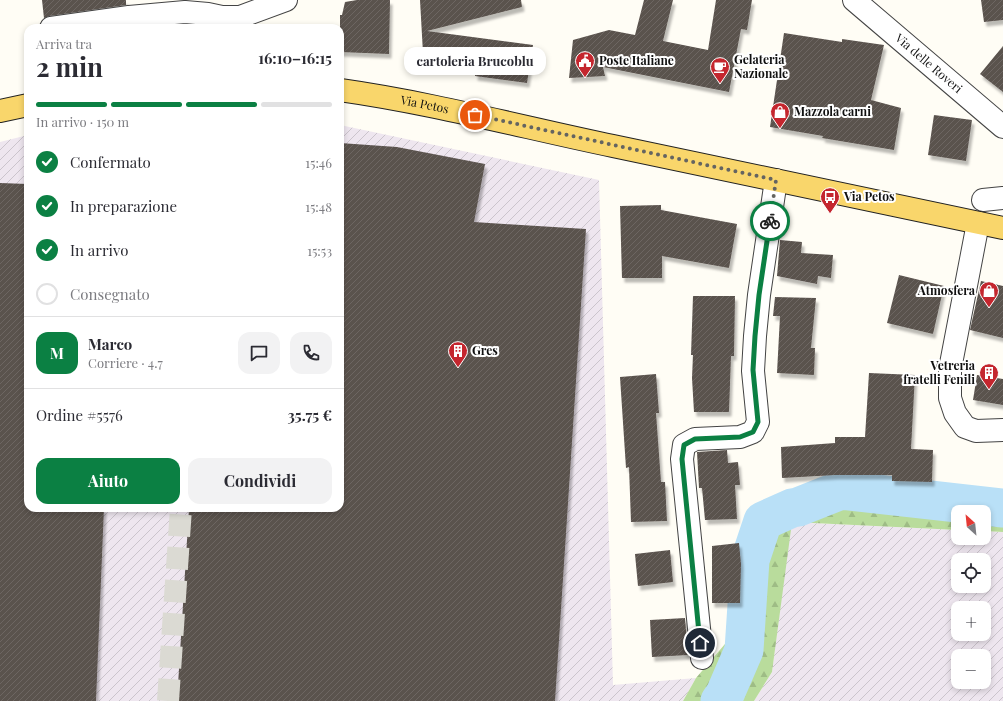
<!DOCTYPE html>
<html lang="it">
<head>
<meta charset="utf-8">
<style>
	body { margin:0; font-family:"Playfair Display",serif; background:#f2f2f3; color:#2b2b33; height:100vh; display:flex; flex-direction:column; font-size:15px; white-space:nowrap }
	* { box-sizing:border-box; margin:0 }
	p { font-size:13px; color:#7c7c81 }
	.icon { flex:none; width:22px; height:22px; fill:none; stroke:currentColor; stroke-width:2; stroke-linecap:round; stroke-linejoin:round }
	.map { position:relative; flex:1; overflow:hidden }
	.panel { position:absolute; left:24px; top:24px; width:320px; height:488px; display:flex; flex-direction:column; background:#fff; border-radius:12px; box-shadow:0 2px 6px #0003 }
	.panel>* { flex:none }
	.needle { width:26px; rotate:333deg }
	.buttons { position:absolute; left:951px; top:505px; display:grid; gap:8px }
	.buttons a { display:grid; place-items:center; width:40px; height:40px; border-radius:8px; background:#fff; box-shadow:0 2px 6px #0003; font-size:20px }
	.pin { position:absolute; display:grid; place-items:center; width:34px; height:34px; color:#fff; margin:-17px; border:2px solid #fff; border-radius:50%; box-shadow:0 1px 4px #0007 }
	.courier { position:absolute; display:grid; place-items:center; width:40px; height:40px; margin:-20px; border:3px solid #0b8043; border-radius:50%; background:#fff; color:#222; box-shadow:0 1px 5px #0007 }
	.bubble { position:absolute; height:28px; border-radius:12px; background:#fff; box-shadow:0 2px 6px #0003; font-size:13px; font-weight:700; line-height:28px; text-align:center }
	.summary em { font-style:normal; font-weight:700 }
	.summary div { display:flex; flex-direction:column-reverse }
	.summary { display:flex; align-items:center; justify-content:space-between; height:68px; padding:0 12px }
	h1 { font-size:26px; font-weight:700; line-height:30px }
	.bar { display:grid; grid-template-columns:repeat(4,1fr); gap:6px 4px; align-content:center; height:48px; padding:0 12px }
	.bar i { height:5px; border-radius:3px; background:#e1e1e2 }
	.bar .active { background:#0b8043 }
	.bar p { grid-column:span 4 }
	.line { display:flex; align-items:center; gap:10px; padding:0 12px; border-top:1px solid #e1e1e2 }
	.line div { flex:1 }
	.round { display:grid; place-items:center; flex:none; width:42px; height:42px; border-radius:12px; background:#f2f2f3 }
	ol { padding:0 12px; list-style:none }
	li { display:flex; align-items:center; gap:12px; height:44px }
	li p { margin-inline-start:auto }
	li .icon { padding:4px; border-radius:50%; background:#0b8043; color:#fff; stroke-width:4 }
	li:last-child { color:#7c7c81 }
	li i { width:22px; height:22px; border:2px solid #e1e1e2; border-radius:50% }
	.button { display:flex; gap:8px; margin-top:auto; padding:8px 12px }
	.button a { flex:1; height:46px; border-radius:12px; background:#0b8043; color:#fff; font-size:16px; font-weight:700; line-height:46px; text-align:center }
	.button a+a { background:#f2f2f3; color:#2b2b33 }
	.map>svg:first-child { display:block }
	.industrial { fill:url(#industrial-furrows); fill-rule:evenodd }
	.forest { fill:url(#forest-firs) }
	.lines { fill:none; stroke-linecap:round; stroke-linejoin:round }
	.river { stroke:#b9e0f7; stroke-width:39 }
	.building { fill:url(#building-hatch); filter:url(#shadow) }
	.minor-tunnel { stroke:#dbdad3; stroke-width:22; stroke-dasharray:22 11; stroke-linecap:butt }
	.minor-casing { stroke:#444; stroke-width:24 }
	.major-casing { stroke:#222; stroke-width:24 }
	.minor { stroke:#fff; stroke-width:22 }
	.major { stroke:#f9d66b; stroke-width:22 }
	.done { stroke:#646461; stroke-width:4; stroke-dasharray:0 7.2 }
	.route { stroke:#0b8043; stroke-width:5 }
	.labels { text-anchor:middle; stroke-width:4; stroke-linejoin:round; paint-order:stroke }
	.poi-label { font-size:12px; font-weight:bold; fill:#111; stroke:#fff; text-anchor:start }
	.street-label { font-size:12px; fill:#111; stroke:#fff }
</style>
</head>
<body>
<div class="map">
<svg width="1003" height="701" viewBox="0 0 1003 701">
	<defs>
		<pattern id="industrial-furrows" width="10" height="10" patternUnits="userSpaceOnUse"><rect width="10" height="10" fill="#eee6ef"/><path d="M-1 1l2-2M0 10L10 0M9 11l2-2" fill="none" stroke="#cbc4cc"/></pattern>
		<pattern id="forest-firs" width="22" height="20" patternUnits="userSpaceOnUse"><rect width="22" height="20" fill="#b9dc9c"/><path d="M5 1l3.5 6h-7zM16 11l3.5 6h-7z" fill="#9ebc85"/></pattern>
		<pattern id="building-hatch" width="6" height="6" patternUnits="userSpaceOnUse"><rect width="6" height="6" fill="#5a524d"/><path d="M-1 1l2-2M0 6l6-6M5 7l2-2" fill="none" stroke="#6d6662"/></pattern>
		<filter id="shadow"><feDropShadow dx="2.5" dy="4.5" stdDeviation="1" flood-color="#0004"/></filter>
	</defs>
	<rect width="100%" height="100%" fill="#fffdf5"/>
	<path class="industrial" d="M340,125l259,55 14,505 83,-7 -13,23h-683v-559l28,-7v373h312z
		M791,522l167,8v8h26v-7l19,1v169h-249l18,-29zM958,560h26v26h-26zM958,608h26v26h-26zM958,656h26v26h-26z"/>
	<path class="forest" d="M863,488l140,16v28l-19,-1v-19h-26v18l-166,-8 -20,150 -18,29h-71l13,-23 46,-54 11,-95 21,-34 33,-4z"/>
	<g class="lines">
		<path class="river" d="M720,701l5,-7 19,-44 6,-90 13,-39 29,-13 6,-1 43,-17 162,18"/>
	</g>
	<path class="building" d="M42,0h84v5l-77,11 -5,2z
		M357,0h33l-1,54 -49,-2v-37h2l3,-13z
		M420,0h101l1,7 -95,24 106,14 -6,38 -52,-7 4,-26 -56,3z
		M644,0h29l-10,41 45,9 8,-50h36l-5,30 -6,-1 -12,63 -126,-25 2,9 -36,2 4,-38 36,-10 26,5z
		M981,0h22v20l-19,2z
		M784,33l58,9v-3l42,6 -13,55 30,8 -7,42 -72,-12 1,-2 -53,-9z
		M1003,46v46l-23,-18z
		M934,115l38,5 -6,41 -38,-6z
		M340,143l57,4 88,17 -11,58 112,7 -31,472h-378l12,-193h151z
		M0,183l28,1v324h76l-8,193h-96z
		M661,205v5l76,14 -8,44 -67,-12v22h-40l-2,-72z
		M780,240l22,2 -1,11 32,2 -2,23 -13,-2 -1,8 -40,-8z
		M899,275l45,11 -11,48 -46,-11z
		M981,281l22,5v52l-33,-8z
		M693,296h42l-1,60h-3l-2,56h-35l-2,-34 1,-23h-2z
		M775,297l41,1 -5,50h4l-1,27 -37,-2 3,-57h-7z
		M869,373l46,2 -4,74 22,1 -1,32 -40,-1v-6h-56l-54,3 -1,-31 54,-4v-6h30z
		M656,374l3,39h-3l5,69h4l2,39 -36,1 -2,-55 -3,1 -6,-91z
		M977,375l26,4v26l-30,-5z
		M727,450l1,13 10,-1 2,23h-5l2,34 -32,1 -3,-32h-3l-2,-36z
		M739,543l2,21 -1,39h-28v-57z
		M670,550l3,32 -35,4 -3,-32z
		M685,618l3,37 -36,2 -2,-37z"/>
	<g class="lines">
		<path class="minor-tunnel" d="M168,701l13,-193"/>
		<g class="minor-casing">
			<g id="minor">
				<path id="s1" d="M854,0l149,127"/>
				<path d="M51,28l78,-11 56,-5 23,2 14,3h18l46,-17"/>
				<path d="M983,200l20,-2"/>
				<path d="M978,223l-28,146v29l5,15 10,14 11,4 27,-1"/>
				<path d="M702,658l-20,-199 2,-14 11,-6 45,-2 13,-5 5,-10 -5,-51 2,-35 4,-41 17,-115"/>
			</g>
		</g>
		<g class="major-casing">
			<g id="major">
				<path id="s2" d="M340,90c92,13 182,37 273,56 130,28 260,55 390,82"/>
				<path d="M0,111l28,-6"/>
			</g>
		</g>
		<use href="#minor" class="minor"/>
		<use href="#major" class="major"/>
	</g>
	<g class="lines">
		<path class="done" d="M475,115l301,65 -6,41"/>
		<path class="route" d="M700,643l-18,-184 2,-14 11,-6 45,-2 13,-5 5,-10 -5,-52 2,-34 4,-41 11,-74"/>
	</g>
	<defs>
		<g id="civic-pin" transform="scale(1)"><path d="M0 17L-7.5 6A9.5 9.5 0 1 1 7.5 6Z" fill="#c4262e" stroke="#fff"/><path d="M-.6-6.5H3V-4.5H.6V-3L4-1V1h2V6H-6V1h2V-1L-.6-3ZM-1.2 2.5V6h2.4V2.5Z" fill="#fff"/></g>
		<g id="cafe-pin" transform="scale(1)"><path d="M0 17L-7.5 6A9.5 9.5 0 1 1 7.5 6Z" fill="#c4262e" stroke="#fff"/><path d="M-5.5-4.5H6V0H3Q3 3.5 0 3.5H-2.5Q-5.5 3.5-5.5 0ZM3-3.2v2h1.7v-2ZM-6 4.5H4V6H-6Z" fill="#fff"/></g>
		<g id="shop-pin" transform="scale(1)"><path d="M0 17L-7.5 6A9.5 9.5 0 1 1 7.5 6Z" fill="#c4262e" stroke="#fff"/><path d="M-5-2.5h2.3a2.7 3.5 0 0 1 5.4 0H5L5.5 6h-11ZM-1.5-2.5h3a1.5 2.3 0 0 0-3 0Z" fill="#fff"/></g>
		<g id="bus-pin" transform="scale(1)"><path d="M0 17L-7.5 6A9.5 9.5 0 1 1 7.5 6Z" fill="#c4262e" stroke="#fff"/><path d="M-5-6H5V4H4V6H2V4H-2V6H-4V4H-5ZM-3.5-4V0h7V-4ZM-3.5 1.2v1.5H-2V1.2ZM2 1.2v1.5H3.5V1.2Z" fill="#fff"/></g>
		<g id="building-pin" transform="scale(1)"><path d="M0 17L-7.5 6A9.5 9.5 0 1 1 7.5 6Z" fill="#c4262e" stroke="#fff"/><path d="M-4-6H4V6H1V3H-1V6H-4ZM-2.5-4.3h1.7v1.8h-1.7ZM.8-4.3h1.7v1.8H.8ZM-2.5-1h1.7V.8h-1.7ZM.8-1h1.7V.8H.8Z" fill="#fff"/></g>
	</defs>
	<g fill-rule="evenodd">
		<use href="#civic-pin" x="585" y="61"/>
		<use href="#cafe-pin" x="720" y="67"/>
		<use href="#shop-pin" x="780" y="112"/>
		<use href="#bus-pin" x="830" y="197"/>
		<use href="#shop-pin" x="989" y="291"/>
		<use href="#building-pin" x="458" y="351"/>
		<use href="#building-pin" x="989" y="373"/>
	</g>
	<g class="labels">
		<g class="poi-label">
			<text x="734" y="64">Gelateria<tspan x="734" dy="14">Nazionale</tspan></text>
			<text x="599" y="65">Poste Italiane</text>
			<text x="794" y="116">Mazzola carni</text>
			<text x="844" y="201">Via Petos</text>
			<text x="975" y="295" text-anchor="end">Atmosfera</text>
			<text x="472" y="355">Gres</text>
			<text x="975" y="370" text-anchor="end">Vetreria<tspan x="975" dy="14">fratelli Fenili</tspan></text>
		</g>
		<g class="street-label">
			<text dy="4" stroke="none"><textPath href="#s1" startOffset="98">Via delle Roveri</textPath></text>
			<text dy="4" stroke="none"><textPath href="#s2" startOffset="86">Via Petos</textPath></text>
		</g>
	</g>
</svg>
<div class="buttons">
<a><svg class="needle" viewBox="-14 -14 28 28"><path d="M0-13l5 13h-10z" fill="#e53935"/><path d="M0 13l5-13h-10z" fill="#7c7c81"/></svg></a>
<a><svg class="icon" aria-label="locate" viewBox="0 0 24 24"><circle cx="12" cy="12" r="6"/><path d="M12 2v4M12 18v4M2 12h4M18 12h4"/></svg></a>
<a>+</a>
<a>−</a>
</div>
<div class="pin" style="left:475px;top:115px;background:#ea580c"><svg class="icon" aria-label="bag" viewBox="0 0 24 24"><path d="M5 8h14l-1 12H6zM9 8a3 3 0 0 1 6 0"/></svg></div>
<div class="pin" style="left:700px;top:643px;background:#1f2937"><svg class="icon" aria-label="home" viewBox="0 0 24 24"><path d="M3 11l9-7 9 7M6 9v11h12V9"/></svg></div>
<div class="courier" style="left:770px;top:221px"><svg class="icon" aria-label="bike" viewBox="0 0 24 24"><circle cx="6" cy="16" r="4"/><circle cx="18" cy="16" r="4"/><path d="M6 16l4-8h5l3 8M10 8l3 8H6M13 5h3"/></svg></div>
<div class="bubble" style="left:404px;top:47px;width:142px">cartoleria Brucoblu</div>
<section class="panel">
<div class="summary"><div><h1>2 min</h1><p>Arriva tra</p></div><em>16:10–16:15</em></div>
<div class="bar"><i class="active"></i><i class="active"></i><i class="active"></i><i></i><p>In arrivo · 150 m</p></div>
<ol>
<li><svg class="icon" aria-label="check" viewBox="0 0 24 24"><path d="M5 12l5 5 9-10"/></svg>Confermato<p>15:46</p></li>
<li><svg class="icon" aria-label="check" viewBox="0 0 24 24"><path d="M5 12l5 5 9-10"/></svg>In preparazione<p>15:48</p></li>
<li><svg class="icon" aria-label="check" viewBox="0 0 24 24"><path d="M5 12l5 5 9-10"/></svg>In arrivo<p>15:53</p></li>
<li><i></i>Consegnato</li>
</ol>
<div class="line" style="height:72px"><b class="round" style="background:#0b8043;color:#fff">M</b><div><b>Marco</b><p>Corriere · 4.7</p></div><a class="round"><svg class="icon" aria-label="chat" viewBox="0 0 24 24"><path d="M4 5h16v11H9l-5 4z"/></svg></a><a class="round"><svg class="icon" aria-label="phone" viewBox="0 0 24 24"><path d="M5 4h4l2 5-3 2q2 4 5 5l2-3 5 2v4C11 20 4 13 5 4z"/></svg></a></div>
<div class="line" style="height:52px"><div>Ordine #5576</div><b>35.75 €</b></div>
<div class="button"><a>Aiuto</a><a>Condividi</a></div>
</section>
</div>
</body>
</html>
